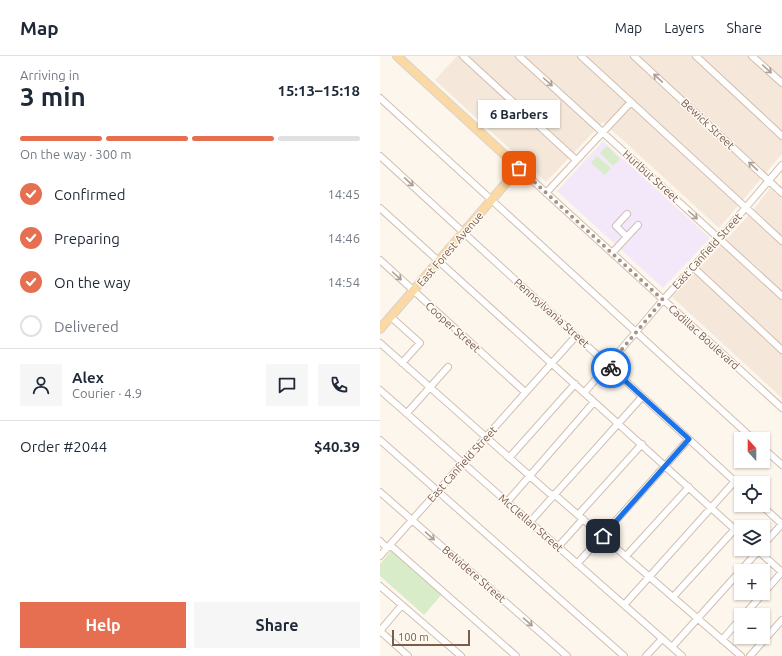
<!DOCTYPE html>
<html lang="en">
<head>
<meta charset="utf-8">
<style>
	body { margin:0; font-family:Ubuntu,sans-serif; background:#f6f6f7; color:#1f2937; height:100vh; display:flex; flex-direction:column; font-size:15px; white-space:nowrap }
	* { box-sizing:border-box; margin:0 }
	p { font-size:13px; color:#747a83 }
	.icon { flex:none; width:22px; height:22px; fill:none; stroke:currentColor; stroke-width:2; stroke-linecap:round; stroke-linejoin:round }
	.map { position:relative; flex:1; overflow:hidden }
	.sheet { display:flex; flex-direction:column; background:#fff; width:380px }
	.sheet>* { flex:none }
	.needle { width:26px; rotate:339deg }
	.fabs { position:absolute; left:354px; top:376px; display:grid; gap:8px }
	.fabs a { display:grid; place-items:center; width:36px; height:36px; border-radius:0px; background:#fff; box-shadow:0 1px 3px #0004; font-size:20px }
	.scale { position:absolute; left:12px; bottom:10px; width:78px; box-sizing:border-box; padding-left:4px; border:2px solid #7a5c4d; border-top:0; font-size:11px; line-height:14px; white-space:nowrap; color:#7a5c4d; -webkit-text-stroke:3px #fffaf3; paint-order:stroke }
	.pin { position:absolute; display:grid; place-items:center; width:34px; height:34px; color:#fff; margin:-17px; border-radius:8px; box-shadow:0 2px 6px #0006 }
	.courier { position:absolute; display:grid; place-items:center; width:40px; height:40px; margin:-20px; border:3px solid #1a73e8; border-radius:50%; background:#fff; color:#222; box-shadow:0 1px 5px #0007 }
	.bubble { position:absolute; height:28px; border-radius:0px; background:#fff; box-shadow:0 1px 3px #0004; font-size:13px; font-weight:700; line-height:28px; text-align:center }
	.headline em { font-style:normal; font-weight:700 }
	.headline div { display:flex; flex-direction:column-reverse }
	.headline { display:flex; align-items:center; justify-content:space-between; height:68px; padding:0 20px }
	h1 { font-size:26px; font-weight:700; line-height:30px }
	.bar { display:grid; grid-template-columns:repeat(4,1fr); gap:6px 4px; align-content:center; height:48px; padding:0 20px }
	.bar i { height:5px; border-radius:3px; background:#e0e1e3 }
	.bar .current { background:#e76f51 }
	.bar p { grid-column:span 4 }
	.line { display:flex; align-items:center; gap:10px; padding:0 20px; border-top:1px solid #e0e1e3 }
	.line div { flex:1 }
	.round { display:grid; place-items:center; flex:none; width:42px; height:42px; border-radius:0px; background:#f6f6f7 }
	ol { padding:0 20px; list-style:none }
	li { display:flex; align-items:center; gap:12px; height:44px }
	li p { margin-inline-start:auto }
	li .icon { padding:4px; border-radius:50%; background:#e76f51; color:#fff; stroke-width:4 }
	li:last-child { color:#747a83 }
	li i { width:22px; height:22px; border:2px solid #e0e1e3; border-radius:50% }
	.primary-button { display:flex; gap:8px; margin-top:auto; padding:8px 20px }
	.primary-button a { flex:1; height:46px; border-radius:0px; background:#e76f51; color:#fff; font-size:16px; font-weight:700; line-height:46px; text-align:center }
	.primary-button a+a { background:#f6f6f7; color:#1f2937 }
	header { display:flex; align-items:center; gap:24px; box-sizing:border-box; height:56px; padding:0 20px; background:#fff; border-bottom:1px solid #e0e1e3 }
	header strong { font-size:19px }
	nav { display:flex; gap:22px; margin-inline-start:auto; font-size:14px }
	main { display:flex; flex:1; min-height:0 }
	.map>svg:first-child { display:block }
	.residential { fill:#f5e8da }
	.education { fill:#f3e8fa }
	.green { fill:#d8ecc9 }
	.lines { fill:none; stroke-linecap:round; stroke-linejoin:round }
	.minor-casing { stroke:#d1beb0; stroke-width:8 }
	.major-casing { stroke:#dad1cd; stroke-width:10 }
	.minor { stroke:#fff; stroke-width:6 }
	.major { stroke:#fbd9a5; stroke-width:8 }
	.oneway { stroke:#af9d94 }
	.done { stroke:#a89285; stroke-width:4; stroke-dasharray:0 7.2 }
	.route { stroke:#1a73e8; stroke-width:5 }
	.labels { text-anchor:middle; stroke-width:3; stroke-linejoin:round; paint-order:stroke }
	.street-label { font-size:11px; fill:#7a5c4d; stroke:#fffaf3 }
</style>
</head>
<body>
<header>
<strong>Map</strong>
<nav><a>Map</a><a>Layers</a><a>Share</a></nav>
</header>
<main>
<section class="sheet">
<div class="headline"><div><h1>3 min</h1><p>Arriving in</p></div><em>15:13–15:18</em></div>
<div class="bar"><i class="current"></i><i class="current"></i><i class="current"></i><i></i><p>On the way · 300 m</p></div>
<ol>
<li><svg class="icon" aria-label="check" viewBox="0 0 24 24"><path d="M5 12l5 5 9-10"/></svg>Confirmed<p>14:45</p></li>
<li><svg class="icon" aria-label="check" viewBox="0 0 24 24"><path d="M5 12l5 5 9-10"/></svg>Preparing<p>14:46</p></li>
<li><svg class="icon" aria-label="check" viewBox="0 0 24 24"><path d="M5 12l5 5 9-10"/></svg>On the way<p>14:54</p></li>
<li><i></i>Delivered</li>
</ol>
<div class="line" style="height:72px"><a class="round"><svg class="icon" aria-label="person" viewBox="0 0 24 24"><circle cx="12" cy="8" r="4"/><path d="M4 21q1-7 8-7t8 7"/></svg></a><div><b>Alex</b><p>Courier · 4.9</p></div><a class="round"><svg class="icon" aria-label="chat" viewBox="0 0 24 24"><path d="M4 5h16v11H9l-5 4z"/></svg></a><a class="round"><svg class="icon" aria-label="phone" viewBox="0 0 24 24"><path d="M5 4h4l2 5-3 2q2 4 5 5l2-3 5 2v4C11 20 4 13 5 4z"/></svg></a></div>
<div class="line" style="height:52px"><div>Order #2044</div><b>$40.39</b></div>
<div class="primary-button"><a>Help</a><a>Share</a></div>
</section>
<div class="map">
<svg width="402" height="600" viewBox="0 0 402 600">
	<rect width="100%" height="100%" fill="#fdf6ec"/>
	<path class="residential" d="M77,0h325v98l-63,74 -116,-106 -57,60 -111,-102z
		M390,132l12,11v199l-110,-101 78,-83z"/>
	<path class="education" d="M223,85l107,97 -47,50 -106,-97z"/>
	<path class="green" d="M227,90l13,13 -7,7 -13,-13z
		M217,100l14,12 -6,7 -14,-12z
		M12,494l50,44 -18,21 -44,-39v-12z"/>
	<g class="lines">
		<g class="minor-casing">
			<path id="minor" d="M83,0l113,104
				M139,0l263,240
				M201,0l201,185
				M254,0l148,137
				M316,0l86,80
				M372,0l30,27
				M0,42l373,341
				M0,100l361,331
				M139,112l263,240
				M166,137l85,-91
				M0,152l361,327
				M247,158l-11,12 11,11
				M232,197l26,-28
				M0,204l145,132
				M313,211l89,83
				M11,261l29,26 -18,20
				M0,287l169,150 6,2 23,20 163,141
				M0,334l302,266
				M204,337l79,-93 62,-68 57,-67
				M27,357l41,-46
				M0,384l244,216
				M383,392l19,17
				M129,402l66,-74
				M0,436l187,164
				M127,446l87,-100
				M381,449l21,19
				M198,459l64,-71
				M150,466l112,-125
				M0,485l7,7
				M10,489l126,111
				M383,489l19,-21
				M178,491l25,-28
				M376,493l26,23
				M0,500l196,-220
				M246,500l63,-69
				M197,508l112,-125
				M0,530l81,70
				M293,541l62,-68
				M244,549l111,-124
				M364,559l38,-43
				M0,575l28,25
				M0,575l22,-26
				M342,584l19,-22
				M292,591l88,-98
				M266,600l16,-17
				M370,600l32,-36"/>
		</g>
		<g class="major-casing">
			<path id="major" d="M0,273l139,-161 -122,-112"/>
		</g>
		<use href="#minor" class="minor"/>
		<use href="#major" class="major"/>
	</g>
	<defs><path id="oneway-shaft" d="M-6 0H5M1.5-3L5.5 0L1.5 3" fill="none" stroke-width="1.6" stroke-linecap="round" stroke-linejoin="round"/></defs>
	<g class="oneway">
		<use href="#oneway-shaft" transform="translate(387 13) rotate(42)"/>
		<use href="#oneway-shaft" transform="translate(278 22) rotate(-137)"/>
		<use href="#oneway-shaft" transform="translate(168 26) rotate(42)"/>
		<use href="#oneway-shaft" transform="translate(373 110) rotate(-137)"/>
		<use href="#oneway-shaft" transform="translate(29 126) rotate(43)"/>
		<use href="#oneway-shaft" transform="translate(313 159) rotate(42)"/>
		<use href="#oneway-shaft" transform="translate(17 220) rotate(42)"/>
		<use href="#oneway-shaft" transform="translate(50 480) rotate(41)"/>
		<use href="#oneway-shaft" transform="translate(148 566) rotate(41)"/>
	</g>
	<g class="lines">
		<path class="done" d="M139,112l144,132 -55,66 3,2"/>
		<path class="route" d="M223,480l86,-97 -78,-71"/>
	</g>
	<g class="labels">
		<g class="street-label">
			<text transform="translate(328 68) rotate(43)" y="4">Bewick Street</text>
			<text transform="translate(271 120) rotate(42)" y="4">Hurlbut Street</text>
			<text transform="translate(70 193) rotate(-49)" y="4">East Forest Avenue</text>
			<text transform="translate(327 195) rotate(-48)" y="4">East Canfield Street</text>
			<text transform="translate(172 257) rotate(42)" y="4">Pennsylvania Street</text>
			<text transform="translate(73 271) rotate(42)" y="4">Cooper Street</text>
			<text transform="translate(324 281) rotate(42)" y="4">Cadillac Boulevard</text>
			<text transform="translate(82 408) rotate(-48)" y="4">East Canfield Street</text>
			<text transform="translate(151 467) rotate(41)" y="4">McClellan Street</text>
			<text transform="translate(94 518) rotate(41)" y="4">Belvidere Street</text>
		</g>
	</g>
</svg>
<div class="fabs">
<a><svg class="needle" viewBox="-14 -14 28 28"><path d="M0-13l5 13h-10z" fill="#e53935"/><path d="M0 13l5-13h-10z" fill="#747a83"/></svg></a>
<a><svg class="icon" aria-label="locate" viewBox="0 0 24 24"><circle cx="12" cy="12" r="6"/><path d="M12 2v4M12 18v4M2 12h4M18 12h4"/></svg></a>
<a><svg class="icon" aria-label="layers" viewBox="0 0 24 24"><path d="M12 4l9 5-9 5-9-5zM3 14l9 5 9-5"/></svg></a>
<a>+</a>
<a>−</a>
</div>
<div class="scale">100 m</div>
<div class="pin" style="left:139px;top:112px;background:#ea580c"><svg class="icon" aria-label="bag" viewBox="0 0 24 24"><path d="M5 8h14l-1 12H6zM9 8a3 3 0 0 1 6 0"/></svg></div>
<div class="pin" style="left:223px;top:480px;background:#1f2937"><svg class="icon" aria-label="home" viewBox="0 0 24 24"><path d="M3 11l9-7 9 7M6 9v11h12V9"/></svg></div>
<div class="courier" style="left:231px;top:312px"><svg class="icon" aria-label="bike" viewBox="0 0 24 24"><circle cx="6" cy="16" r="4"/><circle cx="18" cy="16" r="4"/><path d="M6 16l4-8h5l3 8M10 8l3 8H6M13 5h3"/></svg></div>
<div class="bubble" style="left:98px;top:44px;width:82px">6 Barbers</div>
</div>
</main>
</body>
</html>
